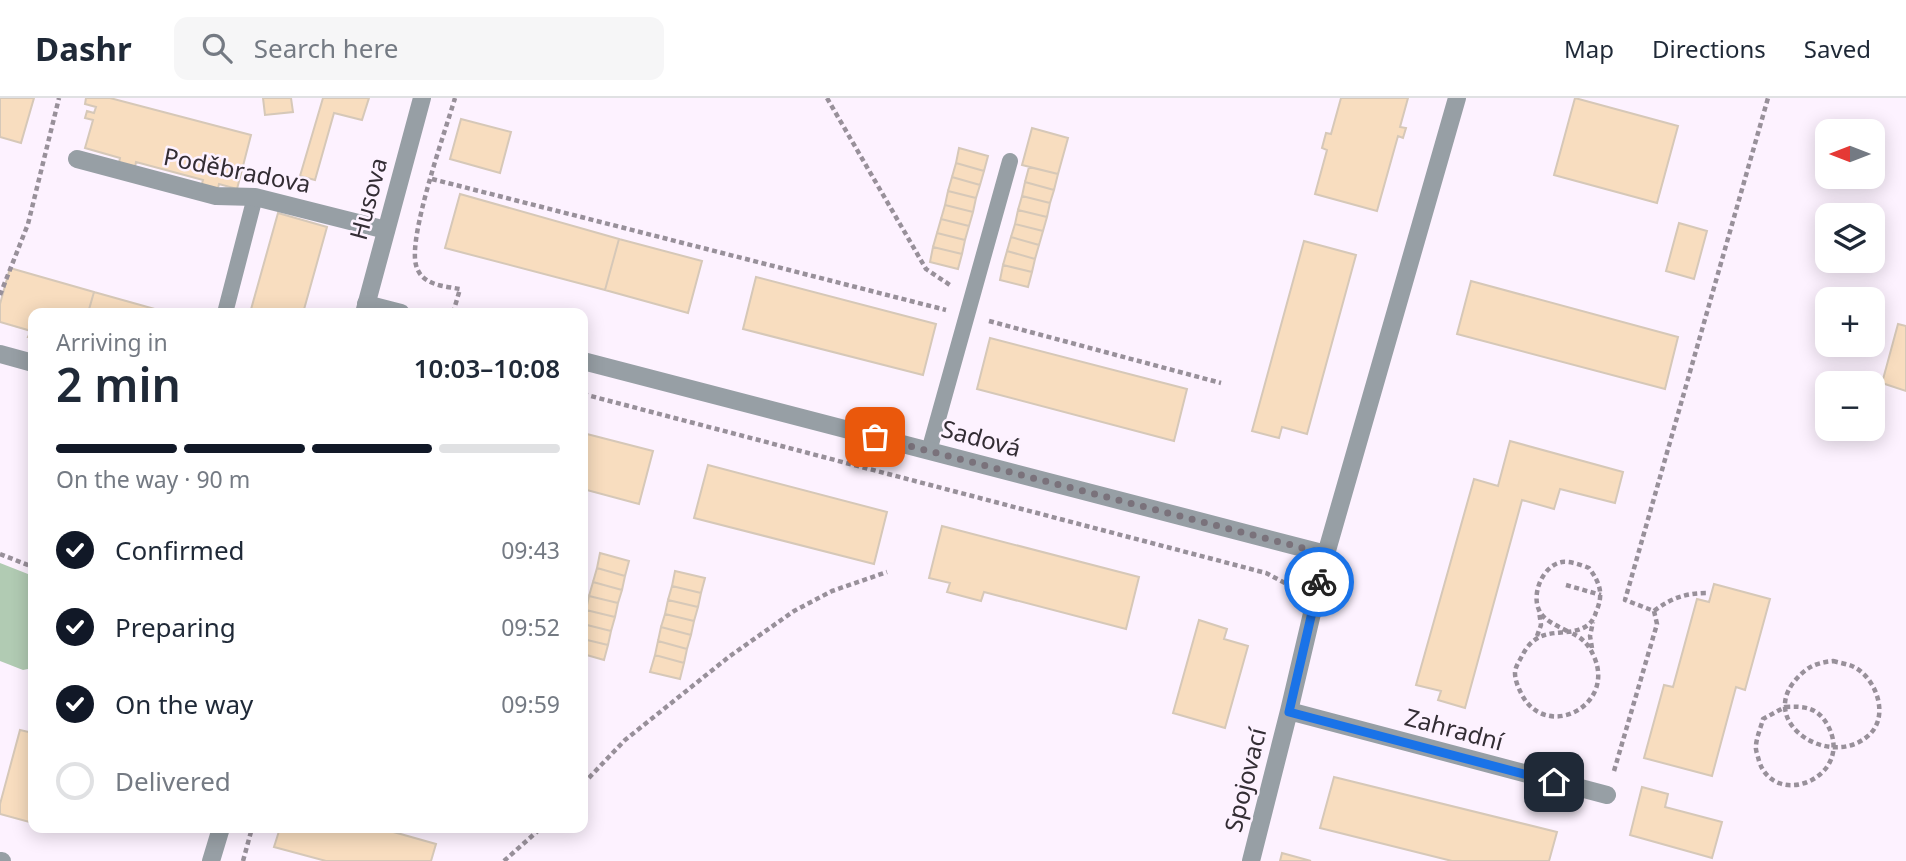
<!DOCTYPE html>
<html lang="en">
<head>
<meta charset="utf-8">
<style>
	body { margin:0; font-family:"Noto Sans",sans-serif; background:#f6f6f7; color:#1f2937; height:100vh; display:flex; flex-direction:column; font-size:26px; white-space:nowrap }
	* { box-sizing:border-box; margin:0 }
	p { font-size:23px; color:#747a83 }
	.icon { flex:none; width:38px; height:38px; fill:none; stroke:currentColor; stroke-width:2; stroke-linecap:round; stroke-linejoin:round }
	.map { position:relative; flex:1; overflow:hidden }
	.sheet { position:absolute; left:28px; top:210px; width:560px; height:525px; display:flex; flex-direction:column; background:#fff; border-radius:14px; box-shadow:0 4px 18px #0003 }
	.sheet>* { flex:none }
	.needle { width:46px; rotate:270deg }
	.controls { position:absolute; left:1815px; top:21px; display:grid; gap:14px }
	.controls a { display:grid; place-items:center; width:70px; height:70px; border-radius:14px; background:#fff; box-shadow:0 4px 18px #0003; font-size:35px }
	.pin { position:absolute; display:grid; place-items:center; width:60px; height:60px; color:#fff; margin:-30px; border-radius:14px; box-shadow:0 4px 10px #0006 }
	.courier { position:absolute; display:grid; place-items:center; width:70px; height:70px; margin:-35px; border:5px solid #1a73e8; border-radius:50%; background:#fff; color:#222; box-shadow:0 2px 9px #0007 }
	.head em { font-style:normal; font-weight:600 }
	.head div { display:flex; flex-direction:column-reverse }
	.head { display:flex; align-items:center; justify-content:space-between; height:119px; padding:0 28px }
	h1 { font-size:46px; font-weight:600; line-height:52px }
	.bar { display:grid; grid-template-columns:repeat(4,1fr); gap:10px 7px; align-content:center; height:84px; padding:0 28px }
	.bar i { height:9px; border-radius:5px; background:#e0e1e3 }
	.bar .on { background:#111827 }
	.bar p { grid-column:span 4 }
	ol { padding:0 28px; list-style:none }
	li { display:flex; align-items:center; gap:21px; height:77px }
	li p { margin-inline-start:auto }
	li .icon { padding:7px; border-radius:50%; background:#111827; color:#fff; stroke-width:4 }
	li:last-child { color:#747a83 }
	li i { width:38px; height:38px; border:4px solid #e0e1e3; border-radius:50% }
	header { display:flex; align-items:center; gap:42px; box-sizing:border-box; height:98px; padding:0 35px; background:#fff; border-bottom:2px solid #e0e1e3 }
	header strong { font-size:33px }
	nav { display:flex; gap:38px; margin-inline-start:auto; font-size:24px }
	.search { width:490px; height:63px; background:#f6f6f7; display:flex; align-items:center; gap:18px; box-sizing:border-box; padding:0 24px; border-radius:14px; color:#747a83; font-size:26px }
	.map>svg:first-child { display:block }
	.green { fill:#b1cbb3 }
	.building { fill:#f8ddbf; stroke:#d6c8b8; stroke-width:2 }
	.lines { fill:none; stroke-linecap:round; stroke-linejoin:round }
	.path { stroke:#98909a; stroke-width:4.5; stroke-dasharray:5 3.5; stroke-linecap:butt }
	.service { stroke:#979fa5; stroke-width:16 }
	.minor { stroke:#979fa5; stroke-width:18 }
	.tertiary { stroke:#979fa5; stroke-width:18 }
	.done { stroke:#7a727b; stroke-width:7; stroke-dasharray:0 12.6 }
	.route { stroke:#1a73e8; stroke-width:9 }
	.labels { text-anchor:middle; stroke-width:5; stroke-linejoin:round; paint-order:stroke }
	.street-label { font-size:24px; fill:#332d34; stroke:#fdf2ff }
</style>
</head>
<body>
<header>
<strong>Dashr</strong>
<div class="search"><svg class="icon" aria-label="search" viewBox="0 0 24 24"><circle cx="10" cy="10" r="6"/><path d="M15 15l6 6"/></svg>Search here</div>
<nav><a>Map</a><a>Directions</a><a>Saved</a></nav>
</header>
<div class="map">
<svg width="1906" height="763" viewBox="0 0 1906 763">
	<rect width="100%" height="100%" fill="#fdf2ff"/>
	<path class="green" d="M0,465l33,13v92l-10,2 -23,-9z"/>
	<path class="building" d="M0,0h34l-13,45 -21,-6z
		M86,0h24l141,37 -14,54 -18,-5 -2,8 -16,-5 2,-7 -67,-18 -1,5 -16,-4 1,-5 -35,-10 8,-28 -8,-2 2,-7 7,2 2,-6 -11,-3z
		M263,0h28l2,14 -28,3z
		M323,0h46l-7,22 -28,-7 -19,67 -15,-4z
		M1341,0h67l-8,29 6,1 -3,10 -5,-2 -21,75 -62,-17 12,-44 -5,-2 4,-15 5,1z
		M1575,0l103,28 -21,77 -103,-28z
		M461,21l50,13 -11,41 -50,-14z
		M1032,30l36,10 -10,36 -36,-9z
		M959,50l29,8 -4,15 -28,-8z
		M956,65l28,8 -4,14 -28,-8z
		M1029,69l29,7 -4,16 -29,-8z
		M952,79l28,8 -4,13 -28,-7z
		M1025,84l29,8 -4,13 -28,-7z
		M948,93l28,7 -3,14 -28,-7z
		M460,96l159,45 -14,51 -160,-42z
		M1022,98l28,7 -3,14 -29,-7z
		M945,107l28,7 -4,14 -28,-7z
		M1018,112l29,7 -4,14 -28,-7z
		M278,115l49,14 -24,86h-53z
		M941,121l28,7 -4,14 -28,-7z
		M1679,125l28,8 -13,48 -28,-8z
		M1015,126l28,7 -4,14 -28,-8z
		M937,135l28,7 -3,14 -29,-7z
		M1011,139l28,8 -4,14 -28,-8z
		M619,141l83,22 -14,52 -83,-23z
		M1304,143l52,14 -49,179 -25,-7 -3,11 -27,-7z
		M933,149l29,7 -4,15 -28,-7z
		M1007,153l28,8 -3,13 -29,-7z
		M1003,167l29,7 -4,15 -28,-7z
		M10,170l84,24 -6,21h-55v25l-5,-1 3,-6 -31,-9v-18z
		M756,179l180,47 -13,51 -180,-46z
		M1471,183l207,56 -13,52 -208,-55z
		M94,194l68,19v2h-74z
		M1898,226l8,2v65l-24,-8z
		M990,240l197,51 -13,52 -197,-52z
		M583,335l70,18 -14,53 -56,-15z
		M1510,343l113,31 -8,31 -55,-14 -6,20 -32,-9 -57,208 -27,-8 3,-9 -25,-6 58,-206 24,7z
		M708,367l179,47 -13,52 -180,-46z
		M942,428l197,51 -13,52 -142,-37 -3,9 -34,-9 3,-9 -21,-5z
		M600,455l29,8 -4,15 -28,-8z
		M597,470l28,8 -3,14 -29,-8z
		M675,473l30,7 -4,15 -29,-7z
		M593,484l29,8 -4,13 -29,-7z
		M1714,486l56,15 -25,91 -9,-3 -24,89 -68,-18 20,-73 9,2 24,-88 12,3z
		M672,488l29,7 -3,14 -30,-7z
		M589,498l29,7 -3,14 -29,-7z
		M668,502l30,7 -4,14 -29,-7z
		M586,512l29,7 -4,14 -28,-7z
		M665,516l29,7 -3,14 -30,-8z
		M1199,522l28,9 -3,10 24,7 -23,82 -52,-15z
		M583,526l28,7 -3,14 -25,-6z
		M661,529l30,8 -4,14 -29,-8z
		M583,541l25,6 -4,15 -21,-6z
		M658,543l29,8 -3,14 -29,-8z
		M655,557l29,8 -4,16 -30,-7z
		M20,632l13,3v90l-33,-9v-10z
		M1334,679l223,55 -8,29h-97l-132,-33z
		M1642,689l26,7 -3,13 57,15 -10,36 -82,-23z
		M280,730h111l-1,3 46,13 -5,17h-105l-52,-14z
		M1282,755l29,8h-31z"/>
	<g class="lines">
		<path class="path" d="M827,0l99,171 24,16
			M432,81l514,131
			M0,197l28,-71 31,-126
			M453,215l7,-24c-17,-3 -39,-4 -44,-24 -8,-29 29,-133 39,-167
			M989,223l232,62
			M583,296l683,179 19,10 7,11
			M0,456l33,13
			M1566,487l35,10
			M1654,513c17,-13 32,-18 53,-18
			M1567,533c-9,-5 -22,-10 -27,-19 -10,-17 3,-47 22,-50 8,-1 20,3 27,6 11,15 15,26 7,44 -1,4 -4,10 -8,13 -20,15 -48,-3 -65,29 -3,6 -8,13 -8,19 0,7 3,14 6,20 23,48 93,15 74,-34 -6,-15 -13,-22 -28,-28
			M1537,538l4,-11 -2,-14
			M1592,550l-2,-12 3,-14
			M1833,563c7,2 15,3 21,6 22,11 36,49 15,68 -37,34 -108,-9 -76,-52 12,-15 21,-20 40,-22z
			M1785,609c19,-1 32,0 42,17 30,52 -52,87 -68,37 -1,-5 -4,-11 -3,-16 1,-9 5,-18 7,-26z
			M1614,673l43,-147 -3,-13 -29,-11 143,-502
			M583,686l42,-44 105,-84 64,-45 38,-20 55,-19
			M243,763l9,-33
			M504,763l37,-33"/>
		<path class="service" d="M225,215l30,-116
			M929,353l81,-290"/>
		<path class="minor" d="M77,61l139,37 39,1 131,33
			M366,206l35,9
			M0,256l33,9
			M583,263l743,193
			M1289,613l318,84
			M0,763h2
			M1251,763l38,-150 37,-157 131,-456"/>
		<path class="tertiary" d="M364,215l58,-215
			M211,763l10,-33"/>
	</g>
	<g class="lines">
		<path class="done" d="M875,339l451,117 -7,28"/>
		<path class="route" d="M1319,484l-30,130 265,70"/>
	</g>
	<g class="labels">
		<g class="street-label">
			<text transform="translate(237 73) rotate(11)" y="8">Poděbradova</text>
			<text transform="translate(369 101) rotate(-75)" y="8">Husova</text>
			<text transform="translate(981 341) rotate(15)" y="8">Sadová</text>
			<text transform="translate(1454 632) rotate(15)" y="8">Zahradní</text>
			<text transform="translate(1246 682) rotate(-76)" y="8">Spojovací</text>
		</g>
	</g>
</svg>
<div class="controls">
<a><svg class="needle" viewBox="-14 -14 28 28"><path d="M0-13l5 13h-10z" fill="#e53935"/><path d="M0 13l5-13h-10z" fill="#747a83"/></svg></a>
<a><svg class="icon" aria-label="layers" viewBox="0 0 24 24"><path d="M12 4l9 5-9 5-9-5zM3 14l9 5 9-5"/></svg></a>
<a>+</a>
<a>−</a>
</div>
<div class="pin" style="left:875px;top:339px;background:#ea580c"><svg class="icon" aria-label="bag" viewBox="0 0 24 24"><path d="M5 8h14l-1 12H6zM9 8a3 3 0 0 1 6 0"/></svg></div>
<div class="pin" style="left:1554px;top:684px;background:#1f2937"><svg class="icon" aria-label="home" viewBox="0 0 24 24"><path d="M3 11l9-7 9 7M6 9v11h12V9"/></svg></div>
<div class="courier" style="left:1319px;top:484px"><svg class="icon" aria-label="bike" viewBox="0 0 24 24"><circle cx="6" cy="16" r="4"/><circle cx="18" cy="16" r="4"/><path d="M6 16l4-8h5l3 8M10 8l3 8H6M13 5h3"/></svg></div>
<section class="sheet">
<div class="head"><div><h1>2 min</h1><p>Arriving in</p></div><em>10:03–10:08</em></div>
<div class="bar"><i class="on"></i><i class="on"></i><i class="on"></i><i></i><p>On the way · 90 m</p></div>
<ol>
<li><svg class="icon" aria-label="check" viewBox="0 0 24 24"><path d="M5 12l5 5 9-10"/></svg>Confirmed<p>09:43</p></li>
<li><svg class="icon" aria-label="check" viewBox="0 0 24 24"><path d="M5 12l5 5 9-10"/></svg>Preparing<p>09:52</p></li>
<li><svg class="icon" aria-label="check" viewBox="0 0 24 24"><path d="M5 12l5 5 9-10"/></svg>On the way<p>09:59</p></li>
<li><i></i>Delivered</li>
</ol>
</section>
</div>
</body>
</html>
